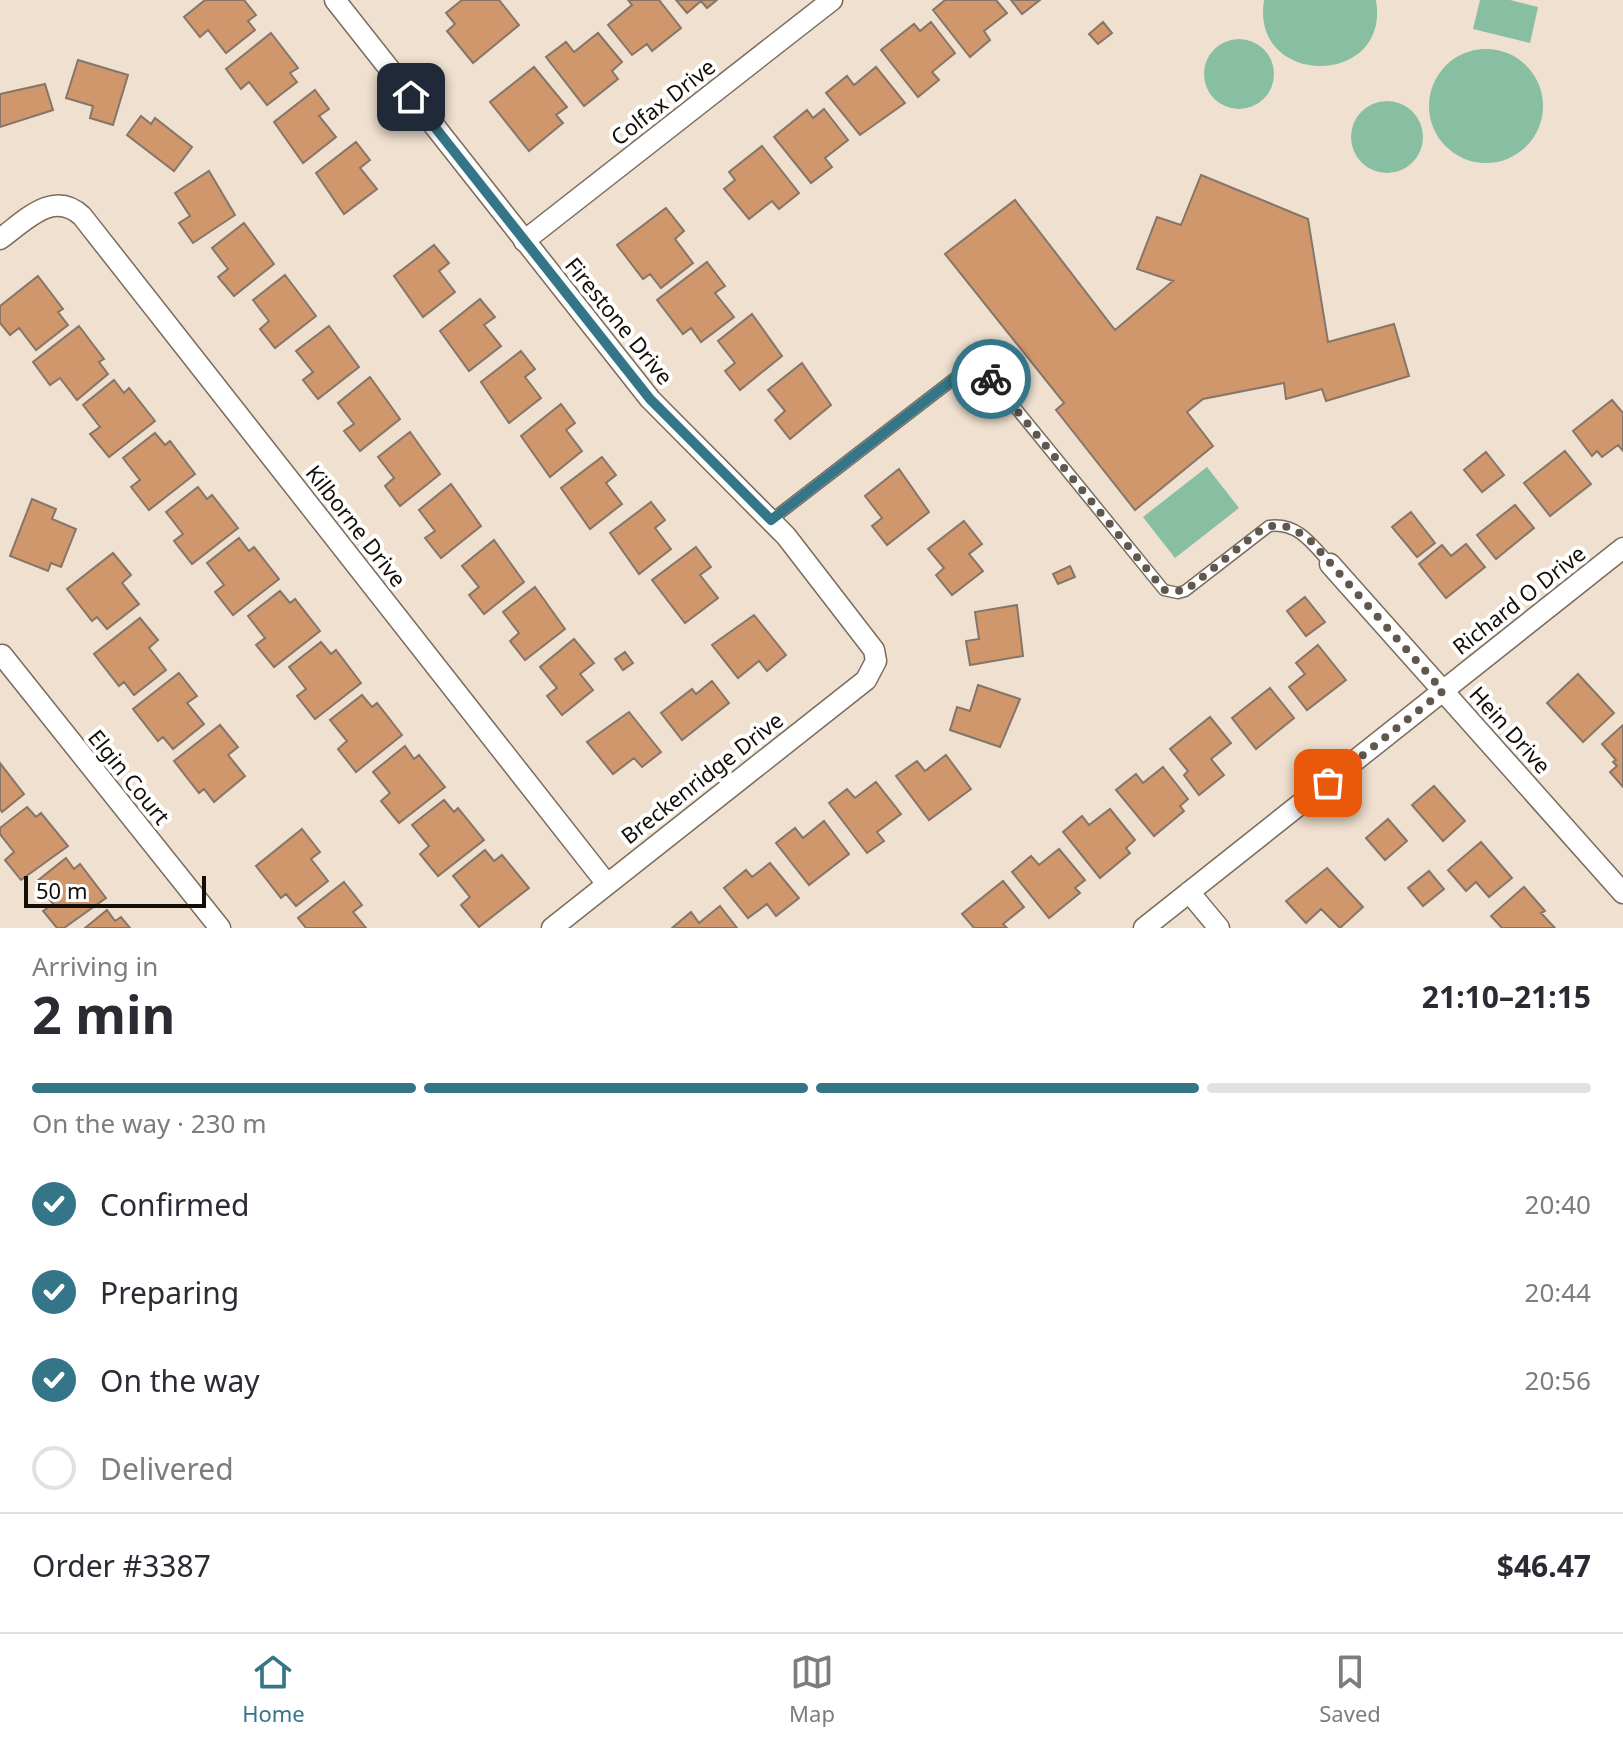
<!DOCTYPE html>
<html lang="en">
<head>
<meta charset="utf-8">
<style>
	body { margin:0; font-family:"Noto Sans",sans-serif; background:#f7f7f7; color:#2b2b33; height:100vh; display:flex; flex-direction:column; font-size:30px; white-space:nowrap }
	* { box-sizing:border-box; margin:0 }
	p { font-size:26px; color:#7c7c81 }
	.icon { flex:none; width:44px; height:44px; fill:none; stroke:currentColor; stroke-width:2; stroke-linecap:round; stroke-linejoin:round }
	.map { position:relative; height:928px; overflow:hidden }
	.drawer { display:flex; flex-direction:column; background:#fff; flex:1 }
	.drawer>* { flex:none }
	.scale { position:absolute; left:24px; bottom:20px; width:182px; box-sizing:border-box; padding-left:8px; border:4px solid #130e08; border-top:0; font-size:22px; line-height:28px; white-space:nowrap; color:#130e08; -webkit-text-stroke:6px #fff; paint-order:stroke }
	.pin { position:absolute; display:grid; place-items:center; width:68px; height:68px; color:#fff; margin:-34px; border-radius:16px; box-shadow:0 4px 12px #0006 }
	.courier { position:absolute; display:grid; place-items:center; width:80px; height:80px; margin:-40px; border:6px solid #347688; border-radius:50%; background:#fff; color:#222; box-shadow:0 2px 10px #0007 }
	.summary em { font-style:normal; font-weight:700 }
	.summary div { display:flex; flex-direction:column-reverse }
	.summary { display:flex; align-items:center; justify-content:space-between; height:136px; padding:0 32px }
	h1 { font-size:52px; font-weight:700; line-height:60px }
	.bar { display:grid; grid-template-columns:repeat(4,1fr); gap:12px 8px; align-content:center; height:96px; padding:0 32px }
	.bar i { height:10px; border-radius:6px; background:#e1e1e2 }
	.bar .selected { background:#347688 }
	.bar p { grid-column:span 4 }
	.line { display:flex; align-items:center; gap:20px; padding:0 32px; border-top:2px solid #e1e1e2 }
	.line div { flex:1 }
	ol { padding:0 32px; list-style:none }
	li { display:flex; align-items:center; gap:24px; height:88px }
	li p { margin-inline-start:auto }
	li .icon { padding:8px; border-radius:50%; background:#347688; color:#fff; stroke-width:4 }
	li:last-child { color:#7c7c81 }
	li i { width:44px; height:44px; border:4px solid #e1e1e2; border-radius:50% }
	.dock { display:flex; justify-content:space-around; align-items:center; height:112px; border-top:2px solid #e1e1e2; background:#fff; font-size:22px; color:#7c7c81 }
	.dock a { display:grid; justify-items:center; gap:4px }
	.dock .selected { color:#347688 }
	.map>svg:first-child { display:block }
	.green { fill:#88bea2 }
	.building { fill:#cf976b; stroke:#867568; stroke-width:2 }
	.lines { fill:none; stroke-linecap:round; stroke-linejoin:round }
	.service-casing { stroke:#796c5d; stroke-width:13 }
	.minor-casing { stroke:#796c5d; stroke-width:23 }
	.service { stroke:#fff; stroke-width:10 }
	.minor { stroke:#fff; stroke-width:20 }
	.done { stroke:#60584e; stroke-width:8; stroke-dasharray:0 14.4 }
	.route { stroke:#347688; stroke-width:10 }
	.labels { text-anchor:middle; stroke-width:8; stroke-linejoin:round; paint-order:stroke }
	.street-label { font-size:22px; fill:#130e08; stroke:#fff }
</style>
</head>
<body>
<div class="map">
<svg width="1623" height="928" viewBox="0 0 1623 928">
	<rect width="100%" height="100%" fill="#efe0cf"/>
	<path class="green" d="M1264,0h112c15,88 -126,88 -112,0z
		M1480,0h30l28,7 -8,36 -57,-14z
		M1204 74a35 35 0 1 1 70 0a35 35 0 1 1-70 0Z
		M1429 106a57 57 0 1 1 114 0a57 57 0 1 1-114 0Z
		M1351 137a36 36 0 1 1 72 0a36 36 0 1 1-72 0Z
		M1207,467l32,41 -64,50 -32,-41z"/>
	<path class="building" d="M205,0h39l12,15 -8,6 7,9 -29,23 -18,-23 -8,7 -16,-20z
		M462,0h37l20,25 -46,38 -26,-32 8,-7 -9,-11z
		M628,0h31l22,28 -29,23 -5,-7 -15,11 -24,-30 24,-20z
		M676,0h41l-10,8 -6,-7 -14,12z
		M945,0h51l11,13 -23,18 6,9 -20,17 -37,-47z
		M1011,0h29l-18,14z
		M931,22l24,31 -23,19 7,8 -21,17 -37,-47 33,-26 6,7z
		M1103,22l9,11 -14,11 -9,-10z
		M271,33l27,35 -8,5 7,9 -30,23 -18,-23 -8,7 -15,-20z
		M598,33l24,29 -10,9 6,8 -34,27 -38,-49 20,-15 8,10z
		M78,60l50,15 -15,50 -23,-7 3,-12 -27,-8z
		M534,67l33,40 -11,8 7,8 -34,28 -39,-49z
		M876,67l29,36 -45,32 -34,-42 21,-17 7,9z
		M45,84l8,26 -53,17v-33z
		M315,90l14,19 -10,7 17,21 -33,26 -29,-41z
		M824,109l24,31 -23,18 7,9 -21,16 -37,-46 33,-27 6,8z
		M141,116l10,8 4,-6 37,29 -18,24 -47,-36z
		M356,142l14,18 -10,8 17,21 -33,25 -28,-41z
		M762,146l37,47 -20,16 -7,-8 -23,18 -25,-30 11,-9 -6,-8z
		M209,171l26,44 -42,28 -14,-20 11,-7 -15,-23z
		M1201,175l107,44 20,123 66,-18 15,52 -83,25 -4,-12 -36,10 -2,-16 -81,16 -16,13 26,34 -78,64 -79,-100 8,-7 -119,-149 70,-54 100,130 58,-49 -36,-12 20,-52 24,8z
		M666,208l18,23 -9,8 18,24 -32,25 -11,-14 -7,5 -26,-34z
		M244,223l30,41 -40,32 -16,-19 10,-8 -16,-21z
		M434,245l15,18 -10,8 16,21 -32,25 -29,-41z
		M707,262l18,24 -10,7 19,24 -33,25 -10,-14 -8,6 -26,-34z
		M285,275l31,41 -41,32 -15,-19 9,-8 -16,-21z
		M38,276l25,33 -5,3 10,13 -32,25 -17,-22 -9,7 -10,-12v-17z
		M480,299l15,18 -11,8 17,21 -32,25 -29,-40z
		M752,314l30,42 -42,34 -15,-19 10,-8 -17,-22z
		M79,326l25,33 -5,3 9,12 -31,26 -17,-22 -10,7 -17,-23z
		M329,326l30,41 -41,32 -15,-19 10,-8 -17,-21z
		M521,351l14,18 -10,8 16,21 -32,25 -28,-41z
		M802,363l29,42 -41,34 -15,-19 10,-9 -17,-21z
		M370,377l30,42 -40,32 -16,-20 10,-7 -16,-21z
		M114,380l10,13 5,-5 26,33 -46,36 -19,-23 10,-7 -17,-22z
		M1612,400l11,13v38l-5,-6 -16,12 -5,-6 -5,5 -19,-25z
		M561,404l14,19 -9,7 16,21 -32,26 -29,-41z
		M410,432l30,42 -40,32 -15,-20 9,-8 -16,-21z
		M155,433l10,12 5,-4 25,33 -46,36 -18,-23 9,-7 -17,-22z
		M1565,451l26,33 -41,32 -26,-33z
		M1486,452l18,23 -22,17 -18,-22z
		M602,457l14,18 -10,8 16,21 -32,25 -29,-41z
		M899,469l30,43 -42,33 -15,-19 10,-8 -17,-22z
		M451,484l30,42 -40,32 -16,-20 10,-7 -16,-21z
		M198,487l9,12 5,-4 26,33 -46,36 -18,-23 9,-7 -17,-22z
		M32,499l24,10 -4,10 24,10 -15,38 -10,-4 -3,8 -38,-15z
		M651,502l14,18 -10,8 16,21 -32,25 -29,-41z
		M1515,505l19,23 -38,31 -19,-24z
		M1411,512l24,31 -18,14 -25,-30z
		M964,521l18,23 -13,10 14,17 -31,24 -16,-20 8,-7 -16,-19z
		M239,538l10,13 5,-4 25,32 -46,36 -18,-23 9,-7 -17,-22z
		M494,540l30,42 -40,32 -15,-19 10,-8 -17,-21z
		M1466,544l19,23 -39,31 -27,-34 23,-19 9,11z
		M696,547l15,20 -11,8 18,23 -33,25 -33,-43z
		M113,553l18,22 -9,8 17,21 -32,25 -10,-12 -5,4 -25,-32z
		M1070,566l5,11 -17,7 -5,-10z
		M535,587l30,42 -40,31 -15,-19 9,-8 -16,-21z
		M280,591l10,12 5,-4 25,32 -46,36 -18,-22 9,-7 -17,-22z
		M1305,597l20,25 -19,14 -19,-25z
		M1017,605l6,51 -53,9 -4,-24 13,-2 -4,-27z
		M754,615l32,40 -19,16 -8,-10 -21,17 -26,-33z
		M140,618l18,22 -9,8 17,22 -32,25 -10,-13 -5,4 -25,-32z
		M574,639l20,24 -14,11 13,16 -31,25 -15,-19 10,-8 -17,-21z
		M321,642l10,12 5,-4 25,33 -46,36 -18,-23 9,-7 -17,-22z
		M1318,645l28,35 -39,30 -18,-23 16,-13 -9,-11z
		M625,652l8,11 -10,7 -8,-11z
		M179,673l18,23 -10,7 17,21 -31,25 -10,-12 -5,4 -25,-32z
		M1578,674l36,39 -31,29 -36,-39z
		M712,681l17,22 -47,37 -21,-27 31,-24 4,5z
		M978,685l42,14 -20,48 -50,-17 7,-23 13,4z
		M1270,688l24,30 -38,31 -24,-31z
		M362,695l10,12 5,-4 25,32 -46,37 -18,-23 9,-8 -17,-21z
		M629,712l32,40 -19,15 -8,-9 -21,16 -26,-32z
		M1210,717l21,26 -20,16 13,16 -25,20 -15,-20 4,-4 -18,-22z
		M220,725l18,22 -10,8 17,21 -31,26 -10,-13 -5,4 -25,-32z
		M1623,725v62l-13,-15 7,-6 -4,-4 3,-2 -14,-16z
		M405,746l9,13 5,-4 26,32 -46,36 -18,-22 9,-8 -17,-21z
		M946,755l25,34 -42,31 -33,-44 21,-15 8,10z
		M0,763l24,31 -22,18 -2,-3z
		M1163,767l25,32 -8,7 4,5 -30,25 -38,-46 20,-16 7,9z
		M876,782l25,32 -24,18 7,9 -17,12 -38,-50 18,-14 8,9z
		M1434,786l31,35 -22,20 -31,-36z
		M444,800l10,12 4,-4 26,32 -46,36 -18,-22 9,-8 -17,-21z
		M27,807l9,10 5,-4 27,33 -47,34 -16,-20 9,-8 -14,-18v-6z
		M1110,809l25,31 -9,8 4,5 -30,25 -37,-46 19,-16 7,9z
		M1388,819l19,22 -22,19 -19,-22z
		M824,821l25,33 -40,31 -33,-42 19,-15 8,10z
		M302,829l18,23 -9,7 17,22 -32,25 -10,-12 -5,4 -25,-32z
		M1481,842l31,36 -23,19 -13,-15 -10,9 -18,-21z
		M1059,849l26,31 -10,8 5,5 -31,25 -37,-46 19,-16 8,9z
		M485,850l9,11 8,-6 27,33 -50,39 -18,-22 9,-8 -17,-21z
		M66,858l8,11 6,-5 26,34 -42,30h-7l-14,-17 10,-7 -17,-22z
		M770,863l29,35 -23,18 -9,-12 -19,14 -24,-30 22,-18 6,7z
		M1327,868l36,39 -23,21 -19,-19 -15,14 -20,-22z
		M1429,871l15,18 -21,17 -15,-18z
		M1003,881l21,26 -21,17 4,4h-33l-12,-14z
		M344,882l18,23 -9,7 13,16h-60l-8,-10z
		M1524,887l21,24 -4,2 14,15h-53l-11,-12z
		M720,906l17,22h-65l19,-16 8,11z
		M107,910l8,11 6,-4 9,11h-45z"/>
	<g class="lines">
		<g class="service-casing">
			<path id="service" d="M771,520l188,-145 17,-6 16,10 172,211 14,3 7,-2 84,-65c29,-4 44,19 61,38"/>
		</g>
		<g class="minor-casing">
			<path id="minor" d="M335,0l315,399 136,137 88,114 2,11 -10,19 -314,248
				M0,239c25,-18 53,-50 82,-23l525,668
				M524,241l308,-241
				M1330,564l293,329
				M2,655l218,273
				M1189,892l30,36
				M1144,928l479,-380"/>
		</g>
		<use href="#service" class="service"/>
		<use href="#minor" class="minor"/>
	</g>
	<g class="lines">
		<path class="done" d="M991,379l173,211 21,1 76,-61c18,-10 32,-2 48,9l134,152 -115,92"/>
		<path class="route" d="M411,97l239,302 121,121 188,-145 17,-6 15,10"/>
	</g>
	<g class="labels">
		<g class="street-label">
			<text transform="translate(663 102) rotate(-38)" y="8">Colfax Drive</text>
			<text transform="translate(619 321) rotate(51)" y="8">Firestone Drive</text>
			<text transform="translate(356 526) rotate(52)" y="8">Kilborne Drive</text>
			<text transform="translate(1519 600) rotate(-38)" y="8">Richard O Drive</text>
			<text transform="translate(1510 730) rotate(48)" y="8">Hein Drive</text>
			<text transform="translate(129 777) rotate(51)" y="8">Elgin Court</text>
			<text transform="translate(702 778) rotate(-38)" y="8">Breckenridge Drive</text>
		</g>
	</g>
</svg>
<div class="scale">50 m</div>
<div class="pin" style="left:1328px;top:783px;background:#ea580c"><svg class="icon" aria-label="bag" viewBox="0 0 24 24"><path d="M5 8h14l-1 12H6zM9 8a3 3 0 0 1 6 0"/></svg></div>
<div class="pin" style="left:411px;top:97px;background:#1f2937"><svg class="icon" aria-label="home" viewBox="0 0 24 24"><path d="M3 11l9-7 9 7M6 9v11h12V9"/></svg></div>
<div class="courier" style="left:991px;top:379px"><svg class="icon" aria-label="bike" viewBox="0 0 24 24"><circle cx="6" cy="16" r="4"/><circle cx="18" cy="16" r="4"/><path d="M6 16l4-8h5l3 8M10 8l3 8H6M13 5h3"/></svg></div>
</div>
<section class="drawer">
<div class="summary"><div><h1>2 min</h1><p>Arriving in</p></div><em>21:10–21:15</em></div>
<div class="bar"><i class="selected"></i><i class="selected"></i><i class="selected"></i><i></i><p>On the way · 230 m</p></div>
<ol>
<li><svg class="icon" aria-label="check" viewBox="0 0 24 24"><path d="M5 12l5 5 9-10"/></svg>Confirmed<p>20:40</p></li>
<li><svg class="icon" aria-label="check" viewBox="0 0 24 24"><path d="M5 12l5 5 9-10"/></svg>Preparing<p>20:44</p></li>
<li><svg class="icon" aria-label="check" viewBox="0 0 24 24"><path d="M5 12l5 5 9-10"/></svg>On the way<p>20:56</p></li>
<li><i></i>Delivered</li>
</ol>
<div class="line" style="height:104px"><div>Order #3387</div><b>$46.47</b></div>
</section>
<nav class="dock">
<a class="selected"><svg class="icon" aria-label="home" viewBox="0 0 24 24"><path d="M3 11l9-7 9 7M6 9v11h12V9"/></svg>Home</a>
<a><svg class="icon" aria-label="map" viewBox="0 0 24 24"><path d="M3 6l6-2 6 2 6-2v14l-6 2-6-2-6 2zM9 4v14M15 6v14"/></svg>Map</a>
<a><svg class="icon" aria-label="saved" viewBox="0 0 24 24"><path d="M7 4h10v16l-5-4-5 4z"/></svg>Saved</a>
</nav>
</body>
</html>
